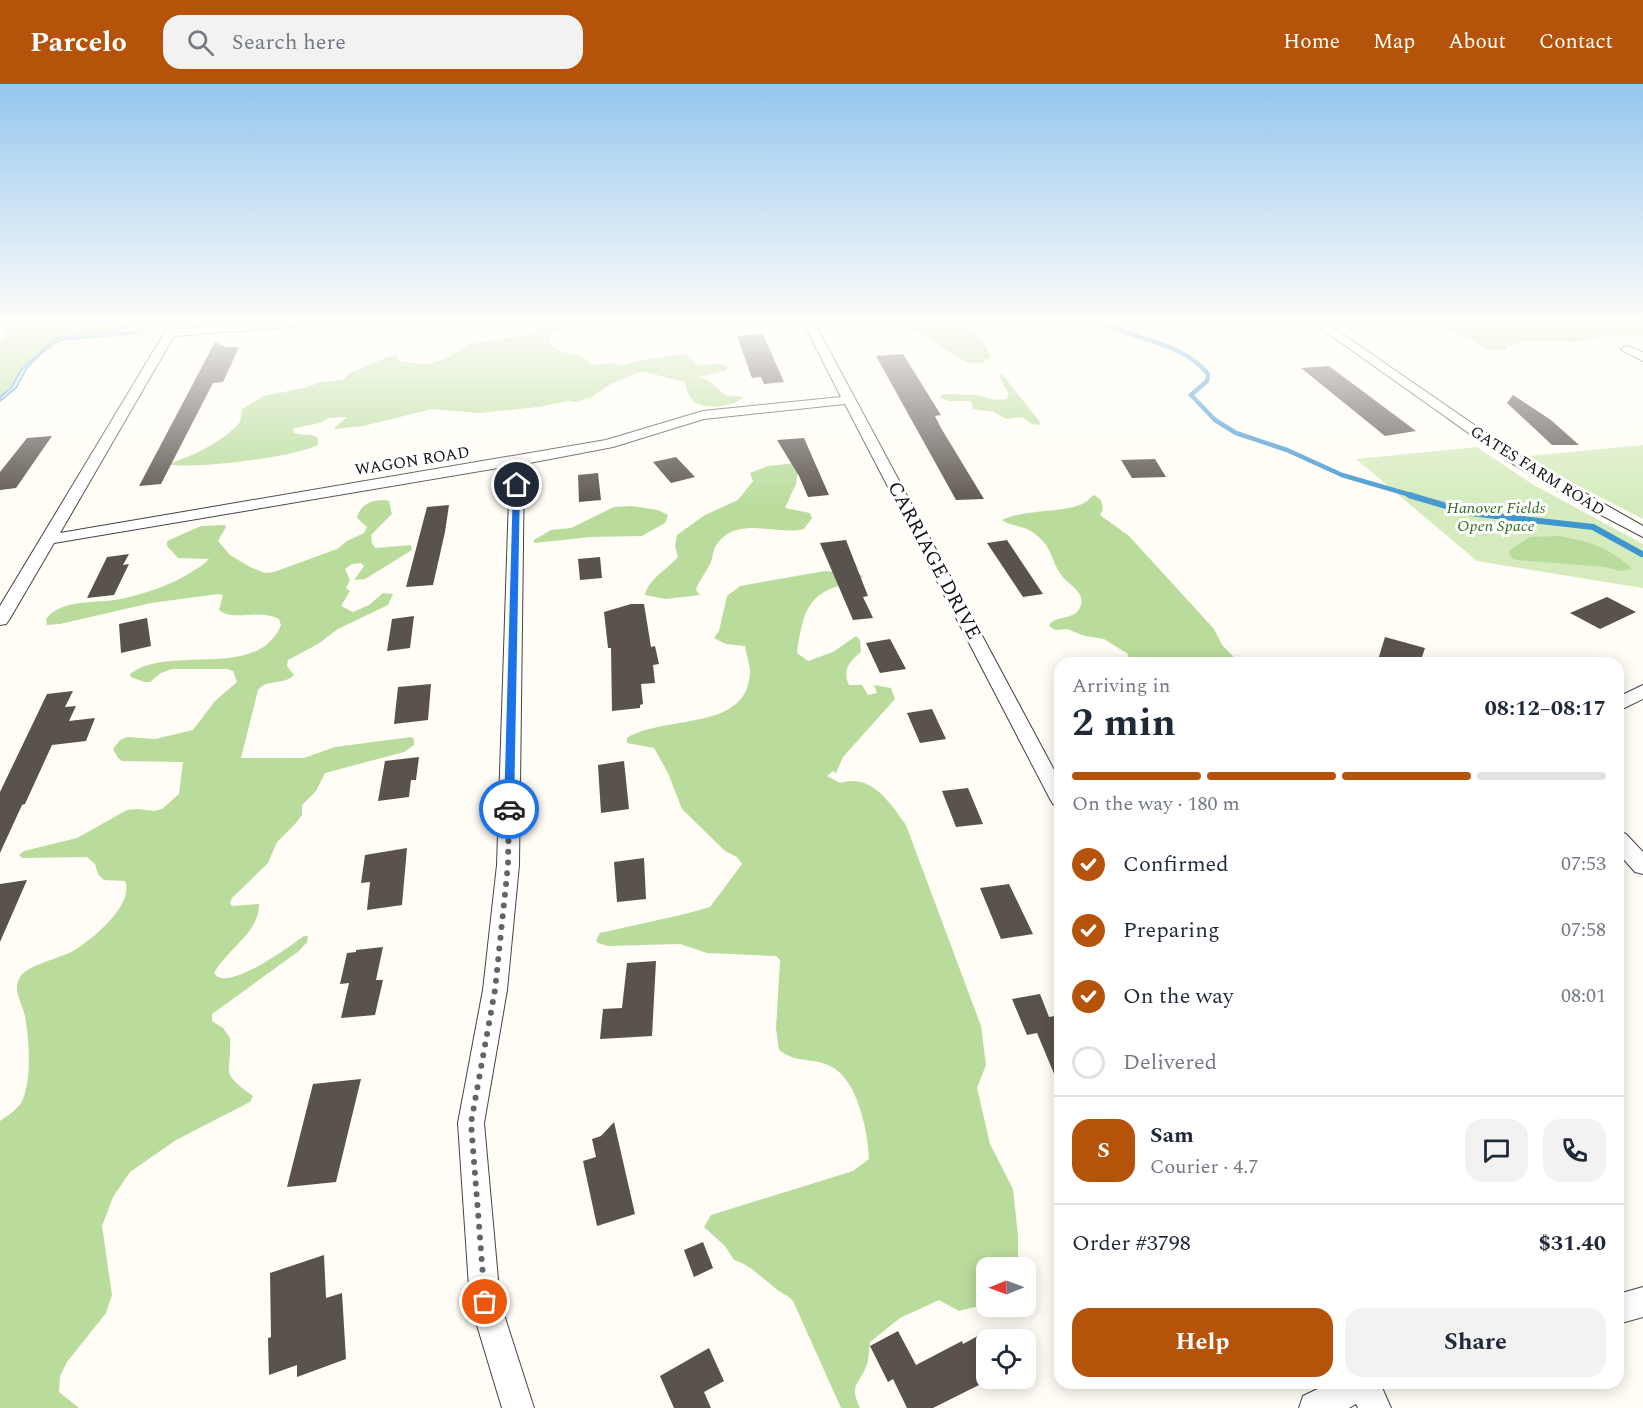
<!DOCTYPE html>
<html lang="en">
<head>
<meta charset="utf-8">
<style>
	body { margin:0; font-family:Spectral,serif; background:#f2f2f3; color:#1f2937; height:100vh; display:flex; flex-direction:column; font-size:22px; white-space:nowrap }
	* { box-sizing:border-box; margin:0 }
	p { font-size:20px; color:#747a83 }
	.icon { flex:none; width:33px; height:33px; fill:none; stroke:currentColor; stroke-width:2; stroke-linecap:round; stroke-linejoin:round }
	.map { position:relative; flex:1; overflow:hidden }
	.drawer { position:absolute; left:1054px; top:573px; width:570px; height:732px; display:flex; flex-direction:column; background:#fff; border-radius:18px; box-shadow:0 3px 15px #0003 }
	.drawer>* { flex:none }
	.needle { width:39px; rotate:269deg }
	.tools { position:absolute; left:976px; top:1173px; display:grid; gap:12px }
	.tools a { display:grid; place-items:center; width:60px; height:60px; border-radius:12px; background:#fff; box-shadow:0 3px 15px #0003; font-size:30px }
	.pin { position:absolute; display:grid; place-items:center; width:51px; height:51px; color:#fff; margin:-26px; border:3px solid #fff; border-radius:50%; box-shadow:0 2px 6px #0007 }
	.courier { position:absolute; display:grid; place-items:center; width:60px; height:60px; margin:-30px; border:4px solid #1a73e8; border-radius:50%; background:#fff; color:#222; box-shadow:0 2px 8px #0007 }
	.headline em { font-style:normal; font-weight:700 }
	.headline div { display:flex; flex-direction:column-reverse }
	.headline { display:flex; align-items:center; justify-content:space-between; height:102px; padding:0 18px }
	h1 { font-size:39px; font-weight:700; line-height:45px }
	.bar { display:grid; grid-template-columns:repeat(4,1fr); gap:9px 6px; align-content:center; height:72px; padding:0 18px }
	.bar i { height:8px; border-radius:4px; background:#e0e1e3 }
	.bar .current { background:#b45309 }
	.bar p { grid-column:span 4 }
	.line { display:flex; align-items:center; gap:15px; padding:0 18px; border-top:2px solid #e0e1e3 }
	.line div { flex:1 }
	.round { display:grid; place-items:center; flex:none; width:63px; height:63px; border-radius:18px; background:#f2f2f3 }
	ol { padding:0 18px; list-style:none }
	li { display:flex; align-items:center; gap:18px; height:66px }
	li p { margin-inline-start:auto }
	li .icon { padding:6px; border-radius:50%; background:#b45309; color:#fff; stroke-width:4 }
	li:last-child { color:#747a83 }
	li i { width:33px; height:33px; border:3px solid #e0e1e3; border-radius:50% }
	.button { display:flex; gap:12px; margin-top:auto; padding:12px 18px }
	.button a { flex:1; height:69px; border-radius:18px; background:#b45309; color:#fff; font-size:24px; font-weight:700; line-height:69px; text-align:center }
	.button a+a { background:#f2f2f3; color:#1f2937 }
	header { display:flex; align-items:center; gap:36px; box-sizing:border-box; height:84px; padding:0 30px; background:#b45309; color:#fff }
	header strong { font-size:28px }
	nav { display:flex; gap:33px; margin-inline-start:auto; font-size:21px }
	.search { width:420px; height:54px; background:#f2f2f3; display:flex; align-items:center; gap:15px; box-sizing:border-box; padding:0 21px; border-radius:18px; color:#747a83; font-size:22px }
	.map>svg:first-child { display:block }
	.green { fill:#d5ebbd }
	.forest { fill:#b9dc9c }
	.water { fill:#b9e0f7; stroke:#3f96cf; stroke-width:1.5 }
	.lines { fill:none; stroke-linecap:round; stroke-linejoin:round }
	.stream-far1 { stroke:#3f96cf; stroke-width:4.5 }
	.stream { stroke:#3f96cf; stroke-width:6 }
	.building { fill:#5a524d }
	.minor-casing { stroke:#444; stroke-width:2 }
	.minor { fill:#fff; fill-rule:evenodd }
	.route { fill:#1a73e8 }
	.done { stroke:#646461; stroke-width:6; stroke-dasharray:0 10.8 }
	.labels { text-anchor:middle; stroke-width:6; stroke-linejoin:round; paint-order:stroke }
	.far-street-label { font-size:16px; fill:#111; stroke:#fff }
	.far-park-label { font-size:16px; font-style:italic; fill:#2f6b1f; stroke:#fff }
	.street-label { font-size:20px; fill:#111; stroke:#fff }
</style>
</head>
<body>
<header>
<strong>Parcelo</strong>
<div class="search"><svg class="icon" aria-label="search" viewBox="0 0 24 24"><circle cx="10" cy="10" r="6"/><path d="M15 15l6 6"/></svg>Search here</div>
<nav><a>Home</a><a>Map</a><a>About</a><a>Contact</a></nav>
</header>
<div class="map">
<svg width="1643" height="1324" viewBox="0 0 1643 1324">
	<rect width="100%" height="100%" fill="#fffdf5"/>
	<path class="green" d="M12,238h152l-7,12 -151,10 -6,-2z
		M1643,361v74l-76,-39 -39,-24z
		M1477,363l55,37 111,60v44l-166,-27 -121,-102z"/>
	<path class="forest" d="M12,238h119l-16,11 -58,5 -36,32 -10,18 -11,9v-55z
		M539,238h25l-1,5 -11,7 -4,8c4,3 8,7 12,9 11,5 26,3 31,14l24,-2 4,3 23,-6 43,-6 12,11 25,-1 6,3 -3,4 -26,6 11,5 15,13 19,2c-9,10 -42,14 -52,3 -3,-4 -6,-13 -8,-18l-39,-10 -9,1 -27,12 -17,12 -16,5 -8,-1 -30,6 -59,6 -47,-4 -69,17 -27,3 -2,-1 13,-11 -18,1 -9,5 -26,5 -1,4c8,5 17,0 25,6v7c-24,12 -124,25 -150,19 25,-8 55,-22 72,-42l2,-13 22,-13 40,-8 17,-6 22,-2 7,-7 40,-17h6l5,6 27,2 21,-7 20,-13 68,-10 -2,-7z
		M906,238h57l17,15 11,20c-19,17 -38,-4 -54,-13 -11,-7 -25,-11 -31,-22z
		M1421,238h222v15l-39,-2 -24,7 -53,-1 -20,4v5h-18l-21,-13z
		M1002,290l38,48 -1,3 -7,-1 -9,-7 -17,2 -12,-7 -21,-3 -2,-8h-23l-8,-4 3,-3 34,1 19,5 10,-1 3,-5 -10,-17v-2z
		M797,379l2,1 -3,20 -11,24 25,5 2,5 -8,11c-28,7 -66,-14 -87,15 -4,5 -4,12 -6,18 -4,9 -13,20 -15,28l4,5 -35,4 -20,-4c3,-16 23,-26 33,-38l-3,-11 2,-11 28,-20 33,-15 15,-19 -3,-8 18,-7z
		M1094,411l7,5 2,9 -3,6 29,21 85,93 8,16 18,18h-117l4,-4 1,-5 -24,-15 -19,-3 -18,-7 -12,1 -6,-4c5,-12 27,-4 32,-21 4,-13 -12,-20 -19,-29 -11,-14 -9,-29 -27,-42 -10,-9 -24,-7 -33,-14 24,-12 68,-6 85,-19 2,-2 4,-4 7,-6z
		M385,416l4,1 3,13 -21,21 1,8 3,5 36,-3 1,5 -47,29 -11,1 10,-14 -3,-3 -9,1 -7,5 5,11 -4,8 4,3 -9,15 12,6 16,-7 14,-12 10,1 -5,11 -50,24 -20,15 -30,16 -1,6 7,9c-11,11 -26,3 -36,15l-17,68h63l31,-11 76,-10 3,2v6l-10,7 -79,21 -9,18 -14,14v10l-7,9 -18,18 -9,21 -36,35 -2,5 2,3 27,-2c1,28 -33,46 -45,69 12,21 76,-27 90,-37h4l-1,6 -8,9 -87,63v7l11,7 7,10c2,37 -12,33 23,58l-3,6 -74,38 -46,32 -17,25 -11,29 10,69 -6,18 -39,49 -7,14 -1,16 20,16h-79v-287c7,-5 20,-13 23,-22 9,-24 6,-59 2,-83 -3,-14 -13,-25 -5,-39 7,-12 41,-19 53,-26 19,-11 62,-47 52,-70l-21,-1 -6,-6 -3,-10 -8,-7 -65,1 -3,-3 5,-4 53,-13 50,-28 10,-1 17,2 8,-2 17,-15 4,-32 -61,-1 -4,-3 -5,-9 7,-9 7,-3 28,2 38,-9 22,-29 22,-19 -4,-11 -6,-2h-55l-11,4 -11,9h-6l-13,-5 -1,-3c40,-31 127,8 151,-49l-2,-6c-21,-11 -45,3 -60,-9l4,-15 -5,-1 -67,9 -91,21 -13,1 -1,-6c16,-21 51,-15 75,-20 25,-6 48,-13 69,-26 7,-5 14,-8 19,-14l-31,-1 -11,-12v-5l34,-15 24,-1 1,2 -8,14 12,14 20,12 15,6 9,-1 63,-23 10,-8 17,-8 3,-6 -10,-9c4,-15 15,-18 28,-18z
		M632,422l26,4 10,5 -3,8 -23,13 -51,1 -57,6v-3l17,-10 20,-2 43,-21z
		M1557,452c29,4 53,11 75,33l-11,2 -16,-4 -87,-7 -5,-1 -4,-5 1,-4 20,-13z
		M825,487l33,3 5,2 -4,5c-49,9 -55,24 -62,72l11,8 25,-9 23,-16 4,4 1,12c-12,10 -19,18 -12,33h13l6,10 9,-2 -3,-8 17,3 4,11 -52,58 -7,16 -3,-2 -6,5 13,7c32,-10 50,20 66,42l75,201 5,39 -9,23 13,56 23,45 5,47v31l-31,1v36l-28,7 -20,-11 -39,18 -30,24c-1,8 -1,18 -4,25 -8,19 -17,18 -6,41h-19l-48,-107c-6,-7 -13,-8 -19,-14 -14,-10 -23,-22 -40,-27l-9,-14 -21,-19 7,-12 142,-44 16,-12c-1,-27 -11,-78 -37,-92 -17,-10 -35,-3 -53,-17l-3,-21 4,-69 -4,-4 -69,-3 -27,-9 -72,2 -10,-3 -2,-3 4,-7 85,-19 25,-7 32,-43 -5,-7 -12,-6 -43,-42 -14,-36 -14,-25 -27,-5v-5c39,-24 124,-5 123,-69 -1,-7 -4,-16 -5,-23l-19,-2 -12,-6 5,-7 8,-35 13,-10z"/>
	<path class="water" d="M131,238h5l-15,11h18l-79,7 -18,13 -15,15 -11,20 -16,13v-4l11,-9 10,-18 36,-32 58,-5z"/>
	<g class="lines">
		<path class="stream-far1" d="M1102,238c34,18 82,21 106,52l-1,7 -16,14 24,25 21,13 51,17 55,25 72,21"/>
		<path class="stream" d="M1409,411l61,18 123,14 49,27"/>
	</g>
	<path class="building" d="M763,250l21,48 -20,2 -3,-7 -9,1 -15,-42z
		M215,258l11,5h13l-16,35 -10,1 -52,101 -22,2z
		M903,270l38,61 -6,1 6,12 43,71 -28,1 -80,-144z
		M1329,282l87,65 -31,5 -84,-68z
		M1513,311l38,25 28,25h-27l-45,-42z
		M52,352l-36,52 -16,2v-18l27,-34z
		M804,354l25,57 -21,2 -9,-21 -22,-36z
		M676,373l19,20 -24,6 -18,-21z
		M1155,375l11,18 -34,1 -11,-18z
		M598,389l3,27 -22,2 -1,-27z
		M449,421l-4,27 -12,53 -27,2 21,-80z
		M846,456l22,56 -5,1 10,21 -20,2 -33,-77z
		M1007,456l36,54 -20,3 -36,-54z
		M129,470l-6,11 6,-1 -15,31 -27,3 20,-41z
		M600,473l2,21 -22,2 -2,-21z
		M1607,513l29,15 -36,17 -30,-16z
		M631,520h13l7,43 4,-1 4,18 -6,1 2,18 -14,1 2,20 -3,1v3l-28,3 -1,-63h-3l-4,-36z
		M414,532l-4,32 -23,3 5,-32z
		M147,534l4,28 -30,7 -2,-29z
		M1385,553l40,11 -5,15h-43z
		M890,555l16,30 -26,4 -14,-30z
		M431,600l-3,36 -34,4 4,-37z
		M73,607l-8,16 11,-1 -7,15 26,-3 -9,23 -34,4 -27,59 -3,1 -22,48v-61l47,-98z
		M932,625l14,30 -26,4 -13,-30z
		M419,673l-3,23h-5l-2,17 -31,4 7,-40z
		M624,677l5,48 -28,4 -3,-48z
		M968,704l15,36 -27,3 -14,-36z
		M407,764l-5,57 -35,5 3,-28 -9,1 4,-28z
		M644,774l2,41 -29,3 -3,-40z
		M27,796l-27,62v-58z
		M1009,800l24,50 -32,5 -21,-51z
		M383,863l-7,33h7l-8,35 -34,3 8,-35 -9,1 7,-31 9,-1v-2z
		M656,877l-4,75 -52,3 3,-30 19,-1 5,-45z
		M1040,910l9,23 11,-2v73l-23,-55 -10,2 -15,-36z
		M361,995l-25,103 -49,5 26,-103z
		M614,1038l21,92 -38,12 -14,-65 13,-4 -4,-18 9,-3z
		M703,1158l10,26 -19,9 -10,-27z
		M324,1171l2,43 16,-5 4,66 -49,18v-12l-28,10 -1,-37 3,-1 -1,-64z
		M898,1247l18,34 46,-24 1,3 24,-13v31l-10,6 8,14 -52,26h-26l-14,-29 -5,3 -18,-36z
		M709,1264l15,33 -20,11 7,16h-37l-14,-32z"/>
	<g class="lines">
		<g class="minor-casing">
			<path id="minor" d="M171,238h11l-4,7 87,-7h53l-5,3 -139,11 -114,197 546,-93 97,-29 138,-14 -38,-75h11l246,459v25l-7,-2 -3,-5 -205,-395 -141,15 -91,28 -89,17 -5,401 -12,125 -23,133 16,179 34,106h-32l-32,-106 -12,-179 25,-133 14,-125 13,-399 -456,77 -45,77 -3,4 -6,1v-19z
				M1312,238h13l193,133 125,71v11l-63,-33 -72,-43z
				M1627,262l16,6v9l-20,-10 -2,-2z
				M1643,601v14l-25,12v-14z
				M1618,747l8,3 17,18v22l-8,-2 -17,-19z
				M1643,1203v30l-25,7v-30z
				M1330,1299h50l11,25h-33l-2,-4 -7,4h-50l4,-12z"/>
		</g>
		<use href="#minor" class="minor"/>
	</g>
	<linearGradient id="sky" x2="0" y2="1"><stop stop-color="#95c6ee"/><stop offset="0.56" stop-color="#fffefa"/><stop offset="1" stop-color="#fffefa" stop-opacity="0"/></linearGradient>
	<rect width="1643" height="424" fill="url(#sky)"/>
	<path class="route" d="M517,399l3,2 -6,324 -5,3 -5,-3 9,-324z"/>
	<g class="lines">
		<path class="done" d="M485,1218l-14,-179 24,-133 13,-125 1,-56"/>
	</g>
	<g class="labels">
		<g class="far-street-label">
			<text transform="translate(412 376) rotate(-9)" y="6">WAGON ROAD</text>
			<text transform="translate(1538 386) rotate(32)" y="6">GATES FARM ROAD</text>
		</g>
		<g class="far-park-label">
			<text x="1496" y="429">Hanover Fields<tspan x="1496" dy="18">Open Space</tspan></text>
		</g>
		<g class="street-label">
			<text transform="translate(935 476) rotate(62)" y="7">CARRIAGE DRIVE</text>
		</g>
	</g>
</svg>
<div class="tools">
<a><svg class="needle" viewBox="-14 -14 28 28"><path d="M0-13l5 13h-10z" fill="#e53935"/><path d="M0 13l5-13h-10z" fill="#747a83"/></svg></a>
<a><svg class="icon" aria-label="locate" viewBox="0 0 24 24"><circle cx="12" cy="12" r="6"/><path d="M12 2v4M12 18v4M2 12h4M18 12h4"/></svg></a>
</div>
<div class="pin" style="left:485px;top:1218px;background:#ea580c"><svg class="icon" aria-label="bag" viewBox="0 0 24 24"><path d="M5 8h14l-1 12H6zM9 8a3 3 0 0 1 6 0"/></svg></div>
<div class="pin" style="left:517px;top:401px;background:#1f2937"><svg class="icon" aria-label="home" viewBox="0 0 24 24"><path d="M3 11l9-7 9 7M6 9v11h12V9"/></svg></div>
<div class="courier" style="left:509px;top:725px"><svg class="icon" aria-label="car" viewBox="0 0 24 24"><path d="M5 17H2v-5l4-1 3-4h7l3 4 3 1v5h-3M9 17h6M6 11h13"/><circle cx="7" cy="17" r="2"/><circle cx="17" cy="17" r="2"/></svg></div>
<section class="drawer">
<div class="headline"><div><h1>2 min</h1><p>Arriving in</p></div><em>08:12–08:17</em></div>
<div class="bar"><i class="current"></i><i class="current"></i><i class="current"></i><i></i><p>On the way · 180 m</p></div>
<ol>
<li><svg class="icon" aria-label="check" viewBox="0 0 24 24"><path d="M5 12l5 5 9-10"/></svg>Confirmed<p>07:53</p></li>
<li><svg class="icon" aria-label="check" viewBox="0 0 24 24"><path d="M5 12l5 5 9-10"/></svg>Preparing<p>07:58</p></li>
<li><svg class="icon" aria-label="check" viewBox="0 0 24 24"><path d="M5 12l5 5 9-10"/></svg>On the way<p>08:01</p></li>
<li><i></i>Delivered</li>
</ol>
<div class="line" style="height:108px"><b class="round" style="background:#b45309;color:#fff">S</b><div><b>Sam</b><p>Courier · 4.7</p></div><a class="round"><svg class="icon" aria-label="chat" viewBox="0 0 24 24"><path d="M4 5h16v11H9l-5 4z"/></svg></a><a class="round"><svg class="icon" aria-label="phone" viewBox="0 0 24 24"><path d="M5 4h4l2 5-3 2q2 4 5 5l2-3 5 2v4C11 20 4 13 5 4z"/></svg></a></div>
<div class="line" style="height:78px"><div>Order #3798</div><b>$31.40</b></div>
<div class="button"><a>Help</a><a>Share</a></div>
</section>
</div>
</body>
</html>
